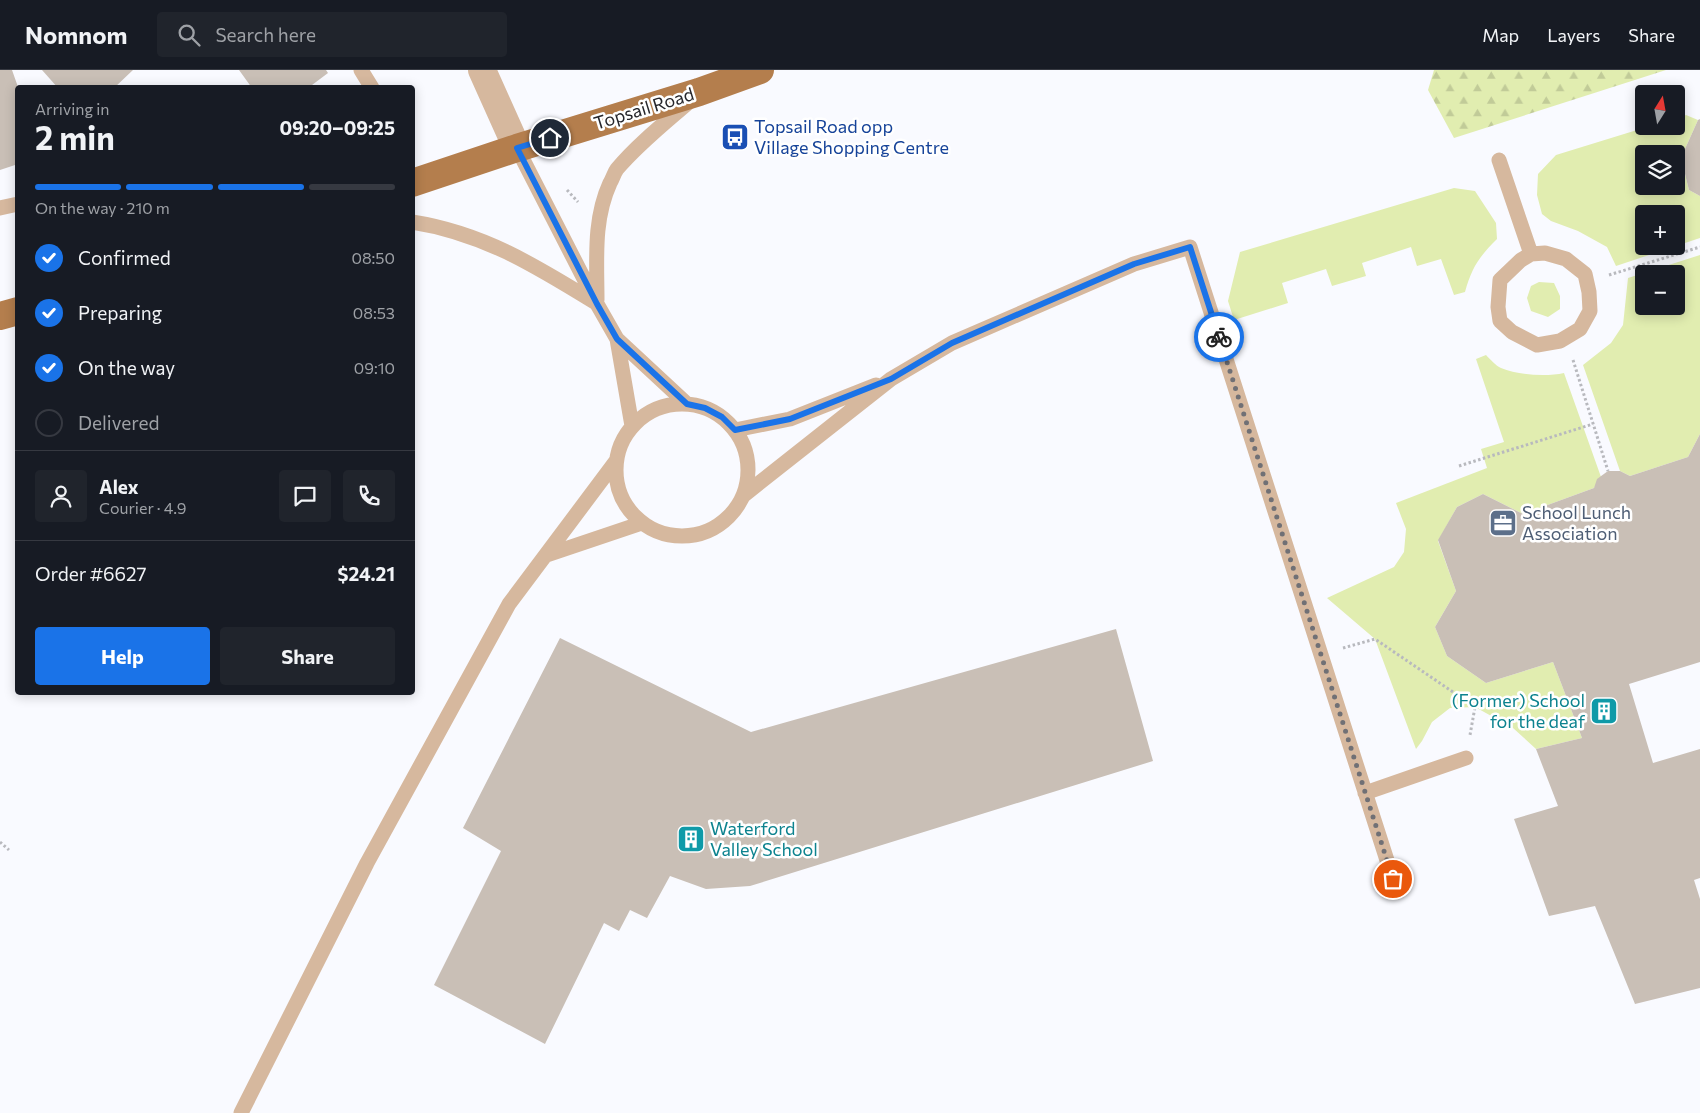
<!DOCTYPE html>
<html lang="en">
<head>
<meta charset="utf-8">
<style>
	body { margin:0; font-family:Commissioner,sans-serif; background:#20242c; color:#f1f3f6; height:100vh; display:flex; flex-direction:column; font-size:19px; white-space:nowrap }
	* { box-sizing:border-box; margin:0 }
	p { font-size:16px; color:#9ea1a6 }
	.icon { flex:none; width:28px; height:28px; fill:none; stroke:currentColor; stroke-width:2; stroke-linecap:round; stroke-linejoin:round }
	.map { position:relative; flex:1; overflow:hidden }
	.drawer { position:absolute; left:15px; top:15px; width:400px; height:610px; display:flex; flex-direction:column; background:#171b24; border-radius:5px; box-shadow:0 2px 12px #0003 }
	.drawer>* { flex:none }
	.needle { width:32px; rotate:11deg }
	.fabs { position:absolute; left:1635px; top:15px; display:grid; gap:10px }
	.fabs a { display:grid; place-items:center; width:50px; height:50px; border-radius:5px; background:#171b24; box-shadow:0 2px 12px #0003; font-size:25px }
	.pin { position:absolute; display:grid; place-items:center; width:42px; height:42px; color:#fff; margin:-21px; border:2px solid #fff; border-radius:50%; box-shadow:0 1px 5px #0007 }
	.courier { position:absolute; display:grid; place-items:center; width:50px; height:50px; margin:-25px; border:4px solid #1a73e8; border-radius:50%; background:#fff; color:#222; box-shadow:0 1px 6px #0007 }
	.head em { font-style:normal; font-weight:700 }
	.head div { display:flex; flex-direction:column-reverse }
	.head { display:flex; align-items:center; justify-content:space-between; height:85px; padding:0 20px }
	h1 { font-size:32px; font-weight:700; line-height:38px }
	.bar { display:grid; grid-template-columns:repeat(4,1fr); gap:8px 5px; align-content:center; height:60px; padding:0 20px }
	.bar i { height:6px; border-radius:4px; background:#363941 }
	.bar .current { background:#1a73e8 }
	.bar p { grid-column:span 4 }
	.line { display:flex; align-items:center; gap:12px; padding:0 20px; border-top:1px solid #363941 }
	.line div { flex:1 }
	.round { display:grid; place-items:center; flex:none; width:52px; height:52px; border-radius:5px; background:#20242c }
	ol { padding:0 20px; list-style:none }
	li { display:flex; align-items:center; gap:15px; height:55px }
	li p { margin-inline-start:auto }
	li .icon { padding:5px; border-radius:50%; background:#1a73e8; color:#fff; stroke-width:4 }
	li:last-child { color:#9ea1a6 }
	li i { width:28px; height:28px; border:2px solid #363941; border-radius:50% }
	.action { display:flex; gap:10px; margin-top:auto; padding:10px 20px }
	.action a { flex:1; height:58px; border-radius:5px; background:#1a73e8; color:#fff; font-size:20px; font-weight:700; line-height:58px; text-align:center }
	.action a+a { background:#20242c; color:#f1f3f6 }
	header { display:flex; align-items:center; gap:30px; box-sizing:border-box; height:70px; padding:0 25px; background:#171b24; border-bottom:1px solid #363941 }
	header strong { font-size:24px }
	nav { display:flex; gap:28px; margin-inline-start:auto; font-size:18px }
	.search { width:350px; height:45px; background:#20242c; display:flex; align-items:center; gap:12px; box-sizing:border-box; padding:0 18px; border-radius:5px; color:#9ea1a6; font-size:19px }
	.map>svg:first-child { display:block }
	.green { fill:#e1edb0; fill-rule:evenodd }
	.forest { fill:url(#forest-firs) }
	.building { fill:#c9bfb6 }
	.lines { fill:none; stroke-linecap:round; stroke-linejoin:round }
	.path { stroke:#b8b9be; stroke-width:3; stroke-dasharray:2.5 2.5; stroke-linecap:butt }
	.service { stroke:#d6b89e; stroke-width:15 }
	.tertiary { stroke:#d6b89e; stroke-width:28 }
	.primary { stroke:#b47e4d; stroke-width:28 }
	.done { stroke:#707075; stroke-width:5; stroke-dasharray:0 9 }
	.route { stroke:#1a73e8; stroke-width:6 }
	.labels { text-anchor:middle; stroke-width:5; stroke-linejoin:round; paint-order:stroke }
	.street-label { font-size:18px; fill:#26262b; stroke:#fff }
	.transit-label { font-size:18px; fill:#164399; stroke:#fff; text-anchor:start }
	.service-label { font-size:18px; fill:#4e5e75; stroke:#fff; text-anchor:start }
	.culture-label { font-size:18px; fill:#0d838f; stroke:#fff; text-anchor:end }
</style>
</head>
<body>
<header>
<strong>Nomnom</strong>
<div class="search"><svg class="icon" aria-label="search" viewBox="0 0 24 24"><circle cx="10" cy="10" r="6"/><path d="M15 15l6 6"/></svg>Search here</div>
<nav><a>Map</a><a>Layers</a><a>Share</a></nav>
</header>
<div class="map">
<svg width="1700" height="1043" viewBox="0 0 1700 1043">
	<defs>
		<pattern id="forest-firs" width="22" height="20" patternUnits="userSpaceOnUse" patternTransform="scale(1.25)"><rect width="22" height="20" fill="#e1edb0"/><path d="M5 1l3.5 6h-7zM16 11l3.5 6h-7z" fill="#c1cb98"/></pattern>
	</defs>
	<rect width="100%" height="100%" fill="#f9faff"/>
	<path class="green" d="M1686,45l12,5 -17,38 8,32 11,6v42l-24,8v-32h-32v32h32l-60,20 -9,-19 -29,-16 -27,-10 -9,-7 -5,-19 1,-21 18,-19 94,-29h26v-7zM1644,84h32v32h-32z
		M1454,118l21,3 21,32 1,16c-18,18 -25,28 -32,53l-11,3 -13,-36 -24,7 -6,-19 -49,16 4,13 -34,10 -6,-17 -44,14 6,20 -54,17 -6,-19 12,-49z
		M1700,185v179l-12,23 -58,19 -10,-5 -37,-106 28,-22 12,-18 5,-47zM1644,204h32v32h-32z
		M1539,212l15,1 6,13v13l-12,8 -17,-6 -4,-13 4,-12z
		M1486,285c4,4 10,11 15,13 17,7 45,9 63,5l37,104 -7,11 -71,26 -40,-20 -26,13 -19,34 18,50 -21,36 12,29 39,27 67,-21 29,76 -46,11 -23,-21 -38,-21 -25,1 -18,14 -10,19 -6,8 -41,-110 -48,-41 67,-31 10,-15 2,-23 -10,-26 91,-35 -6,-19 23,-7 -28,-83z"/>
	<path class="forest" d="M1434,0h232l-212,68 -26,-48z"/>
	<path class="building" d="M0,0h12l6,17v77l-18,6z
		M42,0h91l-19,18h-56z
		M239,0h87l2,3 -20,15h-56z
		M1700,49v77l-11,-6 -8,-32 17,-38z
		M1700,364v228l-71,22 24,79 47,-14v129l-6,2 6,19v89l-65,16 -40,-98 -46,10 -35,-97 44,-13 -22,-57 46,-11 -29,-76 -67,21 -39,-27 -12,-29 21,-36 -18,-51 19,-33 26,-13 40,20 71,-26 3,-9 11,-8h12l10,5 58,-19z
		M1116,559l37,132 -403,125 -44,3 -36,-13 -23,42 -17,-8 -11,21 -15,-8 -59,121 -111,-59 67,-134 -38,-23 97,-190 191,94z"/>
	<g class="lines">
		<path class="path" d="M567,120l11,12
			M1609,205l91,-28
			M1573,290l35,111
			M1459,396l134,-42
			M1343,578l32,-9 100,68 -5,28
			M0,772l9,8"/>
		<path class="service" d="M361,0l11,18
			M517,78l80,156 20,35 70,65
			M1499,90l32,94
			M0,138l18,-4
			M412,152c71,11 124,44 184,81
			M1545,183l21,6 19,15 4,18 1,19 -10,18 -20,12 -23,4 -25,-13 -12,-11 -2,-14 2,-27 21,-20 10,-6z
			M597,230c0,-40 -4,-80 13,-117 3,-5 4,-10 7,-14 21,-25 49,-47 73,-68
			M617,269l15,87
			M616 400a66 66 0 1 1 132 0a66 66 0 1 1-132 0Z
			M735,360l55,-11 86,-34
			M744,425l147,-116 61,-36 182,-79 56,-17 203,632
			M547,485l95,-32
			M1365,723l101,-35
			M241,1043l126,-250 142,-259 107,-143"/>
		<path class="tertiary" d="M482,0l35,78"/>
		<path class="primary" d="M412,113l105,-35 182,-56 61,-22
			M0,246l18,-5"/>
	</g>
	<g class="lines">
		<path class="done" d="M1219,267l174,542"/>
		<path class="route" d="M550,68l-33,10 80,156 20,35 70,65 18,4 17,9 13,13 55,-11 101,-40 61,-36 182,-79 56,-17 29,90"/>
	</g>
	<defs>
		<g id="bus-square" transform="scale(1.4375)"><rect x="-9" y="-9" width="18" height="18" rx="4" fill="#1a4fb4" stroke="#fff"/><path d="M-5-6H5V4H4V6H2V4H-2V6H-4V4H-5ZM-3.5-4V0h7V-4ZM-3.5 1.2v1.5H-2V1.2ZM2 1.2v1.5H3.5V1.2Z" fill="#fff"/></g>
		<g id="office-square" transform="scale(1.4375)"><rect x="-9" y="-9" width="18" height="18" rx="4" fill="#5c6f8a" stroke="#fff"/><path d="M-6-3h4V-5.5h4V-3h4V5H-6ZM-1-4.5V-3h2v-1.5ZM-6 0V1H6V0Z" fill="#fff"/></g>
		<g id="building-square" transform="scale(1.4375)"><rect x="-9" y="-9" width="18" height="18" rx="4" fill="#0f9aa8" stroke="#fff"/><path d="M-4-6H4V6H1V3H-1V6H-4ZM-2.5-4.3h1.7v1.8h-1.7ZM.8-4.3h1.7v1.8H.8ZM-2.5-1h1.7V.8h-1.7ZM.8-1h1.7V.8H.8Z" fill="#fff"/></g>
	</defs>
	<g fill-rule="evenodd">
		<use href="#bus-square" x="735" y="67"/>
		<use href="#office-square" x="1503" y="453"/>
		<use href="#building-square" x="1604" y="641"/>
		<use href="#building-square" x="691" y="769"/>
	</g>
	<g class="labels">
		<g class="street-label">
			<text transform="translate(644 39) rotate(-17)" y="6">Topsail Road</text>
		</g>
		<g class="transit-label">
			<text x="754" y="63">Topsail Road opp<tspan x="754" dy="21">Village Shopping Centre</tspan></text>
		</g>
		<g class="service-label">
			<text x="1522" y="449">School Lunch<tspan x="1522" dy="21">Association</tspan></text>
		</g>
		<g class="culture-label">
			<text x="1585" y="637">(Former) School<tspan x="1585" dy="21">for the deaf</tspan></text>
			<text x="710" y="765" text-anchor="start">Waterford<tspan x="710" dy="21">Valley School</tspan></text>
		</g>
	</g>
</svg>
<div class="fabs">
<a><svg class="needle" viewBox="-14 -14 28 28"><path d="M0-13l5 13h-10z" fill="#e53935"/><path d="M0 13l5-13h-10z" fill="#9ea1a6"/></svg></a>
<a><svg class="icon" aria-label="layers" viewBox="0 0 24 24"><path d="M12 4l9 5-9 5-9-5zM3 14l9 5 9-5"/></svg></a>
<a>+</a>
<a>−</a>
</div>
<div class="pin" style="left:1393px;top:809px;background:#ea580c"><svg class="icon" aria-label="bag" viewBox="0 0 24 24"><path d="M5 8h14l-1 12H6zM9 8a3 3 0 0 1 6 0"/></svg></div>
<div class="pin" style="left:550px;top:68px;background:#1f2937"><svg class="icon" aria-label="home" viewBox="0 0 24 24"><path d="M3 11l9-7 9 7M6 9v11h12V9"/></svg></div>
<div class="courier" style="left:1219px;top:267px"><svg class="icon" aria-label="bike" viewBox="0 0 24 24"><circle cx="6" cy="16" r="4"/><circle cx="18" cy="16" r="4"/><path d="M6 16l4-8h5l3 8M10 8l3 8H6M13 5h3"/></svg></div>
<section class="drawer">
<div class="head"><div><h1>2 min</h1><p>Arriving in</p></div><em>09:20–09:25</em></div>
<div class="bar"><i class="current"></i><i class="current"></i><i class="current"></i><i></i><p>On the way · 210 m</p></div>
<ol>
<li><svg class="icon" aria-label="check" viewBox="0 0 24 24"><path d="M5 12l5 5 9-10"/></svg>Confirmed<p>08:50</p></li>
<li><svg class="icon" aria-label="check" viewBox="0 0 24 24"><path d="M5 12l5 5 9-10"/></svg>Preparing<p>08:53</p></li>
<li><svg class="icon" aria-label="check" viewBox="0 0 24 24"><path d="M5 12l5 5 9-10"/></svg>On the way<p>09:10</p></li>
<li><i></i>Delivered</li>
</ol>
<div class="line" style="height:90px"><a class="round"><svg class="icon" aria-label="person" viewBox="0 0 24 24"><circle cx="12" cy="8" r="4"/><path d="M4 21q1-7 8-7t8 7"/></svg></a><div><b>Alex</b><p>Courier · 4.9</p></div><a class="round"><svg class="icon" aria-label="chat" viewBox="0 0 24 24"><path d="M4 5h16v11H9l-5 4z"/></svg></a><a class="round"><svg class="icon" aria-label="phone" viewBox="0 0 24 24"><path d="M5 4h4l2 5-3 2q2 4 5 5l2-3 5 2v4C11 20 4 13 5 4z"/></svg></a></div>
<div class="line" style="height:65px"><div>Order #6627</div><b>$24.21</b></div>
<div class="action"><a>Help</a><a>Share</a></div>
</section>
</div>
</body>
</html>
